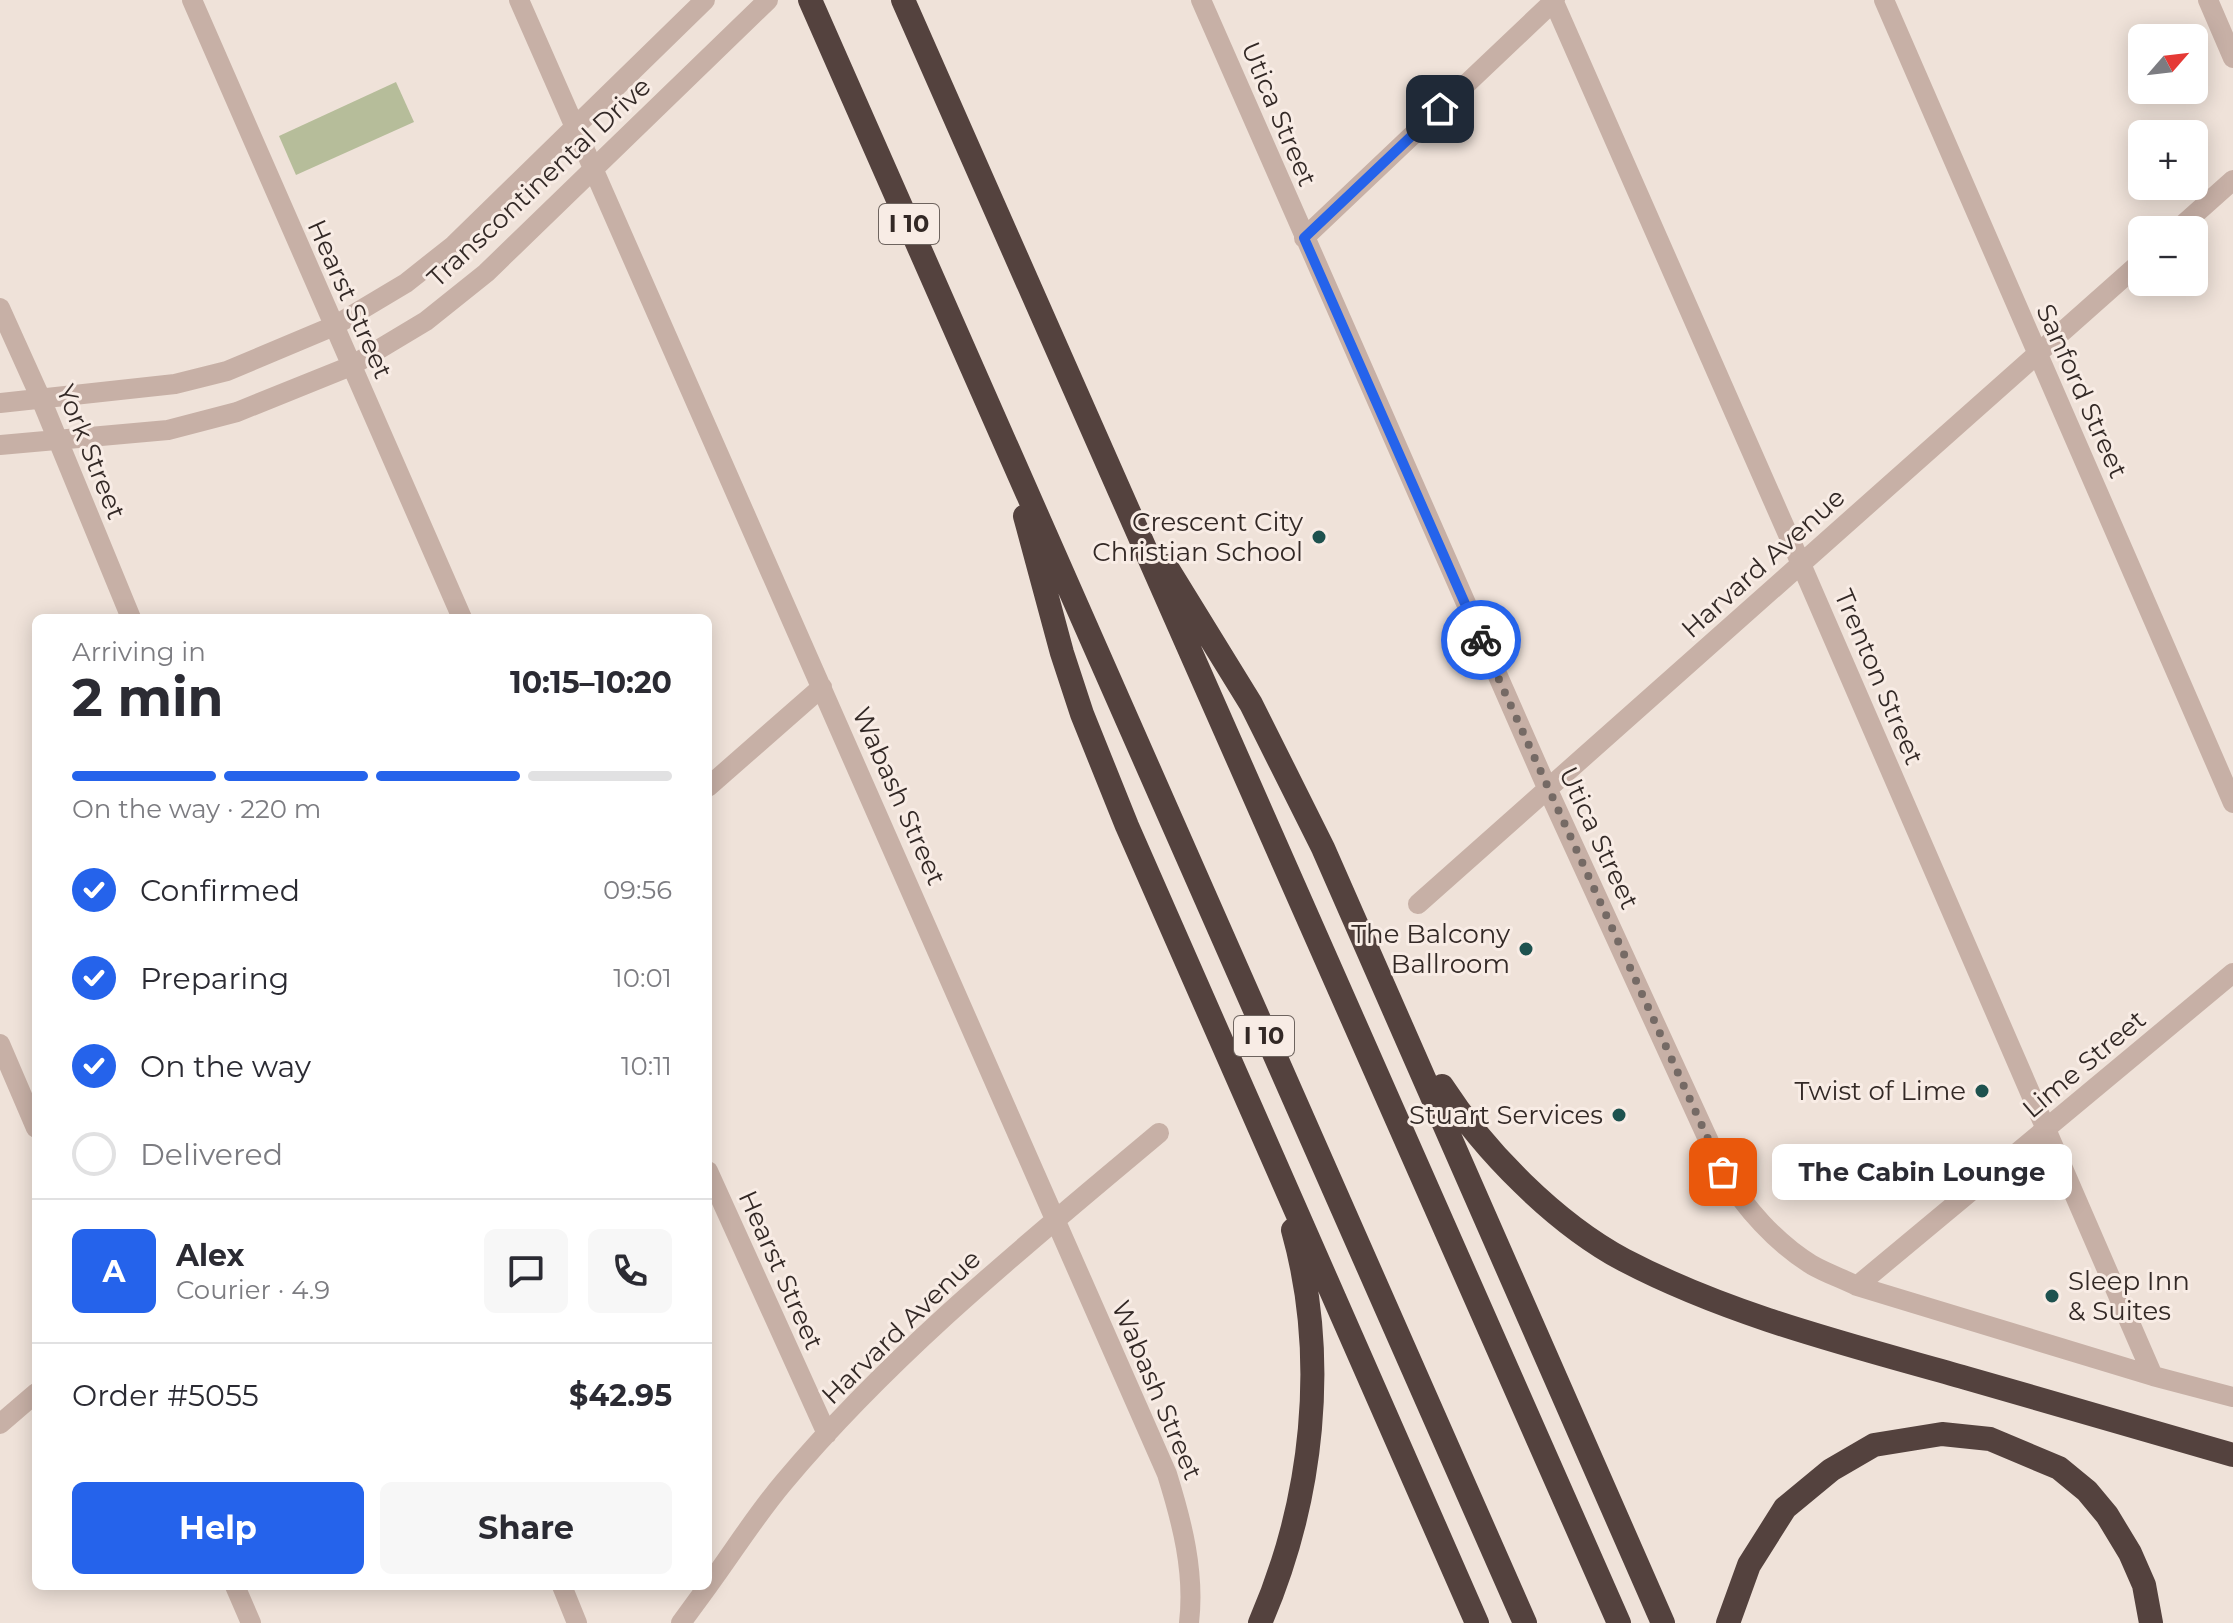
<!DOCTYPE html>
<html lang="en">
<head>
<meta charset="utf-8">
<style>
	body { margin:0; font-family:Montserrat,sans-serif; background:#f7f7f7; color:#2b2b33; height:100vh; display:flex; flex-direction:column; font-size:30px; white-space:nowrap }
	* { box-sizing:border-box; margin:0 }
	p { font-size:26px; color:#7c7c81 }
	.icon { flex:none; width:44px; height:44px; fill:none; stroke:currentColor; stroke-width:2; stroke-linecap:round; stroke-linejoin:round }
	.map { position:relative; flex:1; overflow:hidden }
	.details { position:absolute; left:32px; top:614px; width:680px; height:976px; display:flex; flex-direction:column; background:#fff; border-radius:12px; box-shadow:0 4px 20px #0003 }
	.details>* { flex:none }
	.needle { width:52px; rotate:62deg }
	.buttons { position:absolute; left:2128px; top:24px; display:grid; gap:16px }
	.buttons a { display:grid; place-items:center; width:80px; height:80px; border-radius:12px; background:#fff; box-shadow:0 4px 20px #0003; font-size:40px }
	.pin { position:absolute; display:grid; place-items:center; width:68px; height:68px; color:#fff; margin:-34px; border-radius:16px; box-shadow:0 4px 12px #0006 }
	.courier { position:absolute; display:grid; place-items:center; width:80px; height:80px; margin:-40px; border:6px solid #2563eb; border-radius:50%; background:#fff; color:#222; box-shadow:0 2px 10px #0007 }
	.bubble { position:absolute; height:56px; border-radius:12px; background:#fff; box-shadow:0 4px 20px #0003; font-size:26px; font-weight:700; line-height:56px; text-align:center }
	.head em { font-style:normal; font-weight:700 }
	.head div { display:flex; flex-direction:column-reverse }
	.head { display:flex; align-items:center; justify-content:space-between; height:136px; padding:0 40px }
	h1 { font-size:52px; font-weight:700; line-height:60px }
	.bar { display:grid; grid-template-columns:repeat(4,1fr); gap:12px 8px; align-content:center; height:96px; padding:0 40px }
	.bar i { height:10px; border-radius:6px; background:#e1e1e2 }
	.bar .on { background:#2563eb }
	.bar p { grid-column:span 4 }
	.line { display:flex; align-items:center; gap:20px; padding:0 40px; border-top:2px solid #e1e1e2 }
	.line div { flex:1 }
	.round { display:grid; place-items:center; flex:none; width:84px; height:84px; border-radius:12px; background:#f7f7f7 }
	ol { padding:0 40px; list-style:none }
	li { display:flex; align-items:center; gap:24px; height:88px }
	li p { margin-inline-start:auto }
	li .icon { padding:8px; border-radius:50%; background:#2563eb; color:#fff; stroke-width:4 }
	li:last-child { color:#7c7c81 }
	li i { width:44px; height:44px; border:4px solid #e1e1e2; border-radius:50% }
	.action { display:flex; gap:16px; margin-top:auto; padding:16px 40px }
	.action a { flex:1; height:92px; border-radius:12px; background:#2563eb; color:#fff; font-size:32px; font-weight:700; line-height:92px; text-align:center }
	.action a+a { background:#f7f7f7; color:#2b2b33 }
	.map>svg:first-child { display:block }
	.green { fill:#b6bd9a }
	.lines { fill:none; stroke-linecap:round; stroke-linejoin:round }
	.minor { stroke:#c7b0a6; stroke-width:20 }
	.highway { stroke:#54423e; stroke-width:24 }
	.done { stroke:#756a65; stroke-width:8; stroke-dasharray:0 14.4 }
	.route { stroke:#2563eb; stroke-width:10 }
	.poi-dot { fill:#1e524f; stroke:#f8ece5; stroke-width:3 }
	.labels { text-anchor:middle; stroke-width:6; stroke-linejoin:round; paint-order:stroke }
	.shield { fill:#f8ece5; stroke:#6e645f; stroke-width:2 }
	.shield-label { font-size:24px; font-weight:bold; fill:#332926 }
	.street-label { font-size:26px; fill:#332926; stroke:#f8ece5 }
	.poi-label { font-size:26px; fill:#332926; stroke:#f8ece5; text-anchor:end }
</style>
</head>
<body>
<div class="map">
<svg width="2233" height="1623" viewBox="0 0 2233 1623">
	<rect width="100%" height="100%" fill="#efe2d9"/>
	<path class="green" d="M396,82l18,40 -118,53 -17,-39z"/>
	<g class="lines">
		<path class="minor" d="M192,0l270,618
			M519,0l648,1474c15,48 28,98 22,149
			M1201,0l347,790 175,382c22,36 53,71 89,93 14,8 31,14 45,21l296,90 80,21
			M1553,0l248,564 352,812
			M1884,0l349,803
			M2208,0l25,58
			M2177,230l56,-50
			M1304,238l251,-238
			M0,308l41,91 90,219
			M0,403l175,-19 52,-13 107,-45 72,-43 48,-38 251,-245
			M0,445l168,-15 69,-18 114,-46 75,-45 60,-48 282,-273
			M708,787l114,-100
			M1418,904l724,-643
			M0,1044l36,84
			M708,1171l119,263
			M1857,1286l376,-313
			M0,1424l36,-31
			M235,1586l16,37
			M562,1586l15,37
			M708,1586c25,-34 48,-71 76,-104 110,-131 244,-239 375,-349
			M681,1623l27,-37"/>
		<path class="highway" d="M810,0l715,1623
			M903,0l716,1623
			M1025,516l37,137 20,61 45,112 350,797
			M1166,566l85,138 72,144 340,775
			M1442,1086c42,65 113,137 182,174 107,56 226,85 342,118 89,25 178,52 267,77
			M1260,1623c53,-122 69,-264 33,-393
			M1728,1623l21,-58 36,-57 46,-38 43,-25 68,-11 48,5 69,29 28,23 20,24 23,38 14,32 7,38"/>
	</g>
	<g class="lines">
		<path class="done" d="M1481,640l242,532"/>
		<path class="route" d="M1440,109l-136,129 177,402"/>
	</g>
	<g class="poi-dot">
		<circle cx="1319" cy="537" r="8"/>
		<circle cx="1526" cy="949" r="8"/>
		<circle cx="1982" cy="1091" r="8"/>
		<circle cx="1619" cy="1115" r="8"/>
		<circle cx="2052" cy="1296" r="8"/>
	</g>
	<g class="labels">
		<g class="shield">
			<rect x="879" y="204" width="60" height="40" rx="6"/>
			<rect x="1234" y="1016" width="60" height="40" rx="6"/>
		</g>
		<g class="shield-label">
			<text x="909" y="232">I 10</text>
			<text x="1264" y="1044">I 10</text>
		</g>
		<g class="street-label">
			<text transform="translate(1279 114) rotate(67)" y="9">Utica Street</text>
			<text transform="translate(539 182) rotate(-43)" y="9">Transcontinental Drive</text>
			<text transform="translate(350 299) rotate(66)" y="9">Hearst Street</text>
			<text transform="translate(2082 391) rotate(66)" y="9">Sanford Street</text>
			<text transform="translate(91 452) rotate(68)" y="9">York Street</text>
			<text transform="translate(1763 563) rotate(-42)" y="9">Harvard Avenue</text>
			<text transform="translate(1879 677) rotate(67)" y="9">Trenton Street</text>
			<text transform="translate(899 796) rotate(66)" y="9">Wabash Street</text>
			<text transform="translate(1599 838) rotate(65)" y="9">Utica Street</text>
			<text transform="translate(2084 1064) rotate(-40)" y="9">Lime Street</text>
			<text transform="translate(781 1270) rotate(66)" y="9">Hearst Street</text>
			<text transform="translate(901 1327) rotate(-44)" y="9">Harvard Avenue</text>
			<text transform="translate(1157 1390) rotate(67)" y="9">Wabash Street</text>
		</g>
		<g class="poi-label">
			<text x="1303" y="531">Crescent City<tspan x="1303" dy="30">Christian School</tspan></text>
			<text x="1510" y="943">The Balcony<tspan x="1510" dy="30">Ballroom</tspan></text>
			<text x="1966" y="1100">Twist of Lime</text>
			<text x="1603" y="1124">Stuart Services</text>
			<text x="2068" y="1290" text-anchor="start">Sleep Inn<tspan x="2068" dy="30">&amp; Suites</tspan></text>
		</g>
	</g>
</svg>
<div class="buttons">
<a><svg class="needle" viewBox="-14 -14 28 28"><path d="M0-13l5 13h-10z" fill="#e53935"/><path d="M0 13l5-13h-10z" fill="#7c7c81"/></svg></a>
<a>+</a>
<a>−</a>
</div>
<div class="pin" style="left:1723px;top:1172px;background:#ea580c"><svg class="icon" aria-label="bag" viewBox="0 0 24 24"><path d="M5 8h14l-1 12H6zM9 8a3 3 0 0 1 6 0"/></svg></div>
<div class="pin" style="left:1440px;top:109px;background:#1f2937"><svg class="icon" aria-label="home" viewBox="0 0 24 24"><path d="M3 11l9-7 9 7M6 9v11h12V9"/></svg></div>
<div class="courier" style="left:1481px;top:640px"><svg class="icon" aria-label="bike" viewBox="0 0 24 24"><circle cx="6" cy="16" r="4"/><circle cx="18" cy="16" r="4"/><path d="M6 16l4-8h5l3 8M10 8l3 8H6M13 5h3"/></svg></div>
<div class="bubble" style="left:1772px;top:1144px;width:300px">The Cabin Lounge</div>
<section class="details">
<div class="head"><div><h1>2 min</h1><p>Arriving in</p></div><em>10:15–10:20</em></div>
<div class="bar"><i class="on"></i><i class="on"></i><i class="on"></i><i></i><p>On the way · 220 m</p></div>
<ol>
<li><svg class="icon" aria-label="check" viewBox="0 0 24 24"><path d="M5 12l5 5 9-10"/></svg>Confirmed<p>09:56</p></li>
<li><svg class="icon" aria-label="check" viewBox="0 0 24 24"><path d="M5 12l5 5 9-10"/></svg>Preparing<p>10:01</p></li>
<li><svg class="icon" aria-label="check" viewBox="0 0 24 24"><path d="M5 12l5 5 9-10"/></svg>On the way<p>10:11</p></li>
<li><i></i>Delivered</li>
</ol>
<div class="line" style="height:144px"><b class="round" style="background:#2563eb;color:#fff">A</b><div><b>Alex</b><p>Courier · 4.9</p></div><a class="round"><svg class="icon" aria-label="chat" viewBox="0 0 24 24"><path d="M4 5h16v11H9l-5 4z"/></svg></a><a class="round"><svg class="icon" aria-label="phone" viewBox="0 0 24 24"><path d="M5 4h4l2 5-3 2q2 4 5 5l2-3 5 2v4C11 20 4 13 5 4z"/></svg></a></div>
<div class="line" style="height:104px"><div>Order #5055</div><b>$42.95</b></div>
<div class="action"><a>Help</a><a>Share</a></div>
</section>
</div>
</body>
</html>
